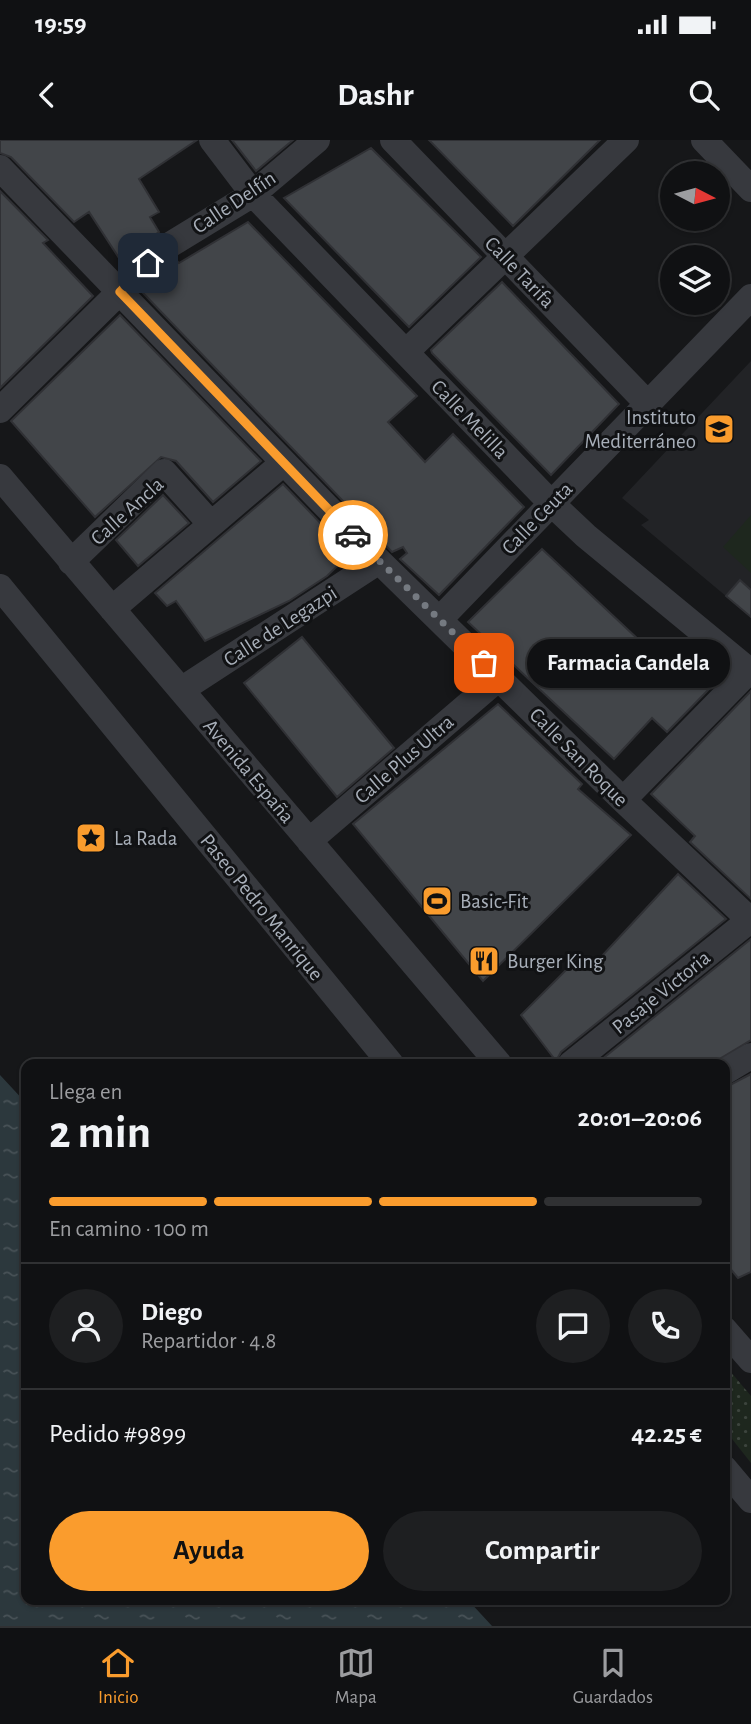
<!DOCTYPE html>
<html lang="es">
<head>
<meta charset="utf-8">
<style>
	body { margin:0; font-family:"Alegreya Sans",sans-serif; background:#1e1f21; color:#f1f3f6; height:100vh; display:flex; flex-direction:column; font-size:26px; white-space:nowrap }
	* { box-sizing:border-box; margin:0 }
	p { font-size:23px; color:#9c9da0 }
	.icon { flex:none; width:38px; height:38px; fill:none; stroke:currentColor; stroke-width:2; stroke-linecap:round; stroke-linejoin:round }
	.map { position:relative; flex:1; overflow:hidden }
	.side { position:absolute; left:21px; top:919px; width:709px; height:546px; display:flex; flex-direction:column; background:#101113; border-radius:14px; box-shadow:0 2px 5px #0004,0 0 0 2px #303133 }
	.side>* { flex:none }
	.needle { width:46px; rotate:96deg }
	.tools { position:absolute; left:660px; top:21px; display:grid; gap:14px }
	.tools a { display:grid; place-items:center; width:70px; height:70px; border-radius:50%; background:#101113; box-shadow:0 2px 5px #0004,0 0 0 2px #303133; font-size:35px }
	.pin { position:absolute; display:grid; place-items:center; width:60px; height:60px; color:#fff; margin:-30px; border-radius:14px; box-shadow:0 4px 10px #0006 }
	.courier { position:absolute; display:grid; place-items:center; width:70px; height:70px; margin:-35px; border:5px solid #fa9c2d; border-radius:50%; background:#fff; color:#222; box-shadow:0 2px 9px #0007 }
	.bubble { position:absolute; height:49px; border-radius:24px; background:#101113; box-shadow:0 2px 5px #0004,0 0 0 2px #303133; font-size:23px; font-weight:600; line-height:49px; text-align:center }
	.overview em { font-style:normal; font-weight:600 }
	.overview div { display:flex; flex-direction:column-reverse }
	.overview { display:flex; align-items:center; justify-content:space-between; height:119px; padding:0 28px }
	h1 { font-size:46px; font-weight:600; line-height:52px }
	.bar { display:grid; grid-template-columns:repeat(4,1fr); gap:10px 7px; align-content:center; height:84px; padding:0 28px }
	.bar i { height:9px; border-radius:5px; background:#303133 }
	.bar .active { background:#fa9c2d }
	.bar p { grid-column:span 4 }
	.line { display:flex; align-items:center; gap:18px; padding:0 28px; border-top:2px solid #303133 }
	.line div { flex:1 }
	.round { display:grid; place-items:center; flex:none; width:74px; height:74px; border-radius:37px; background:#1e1f21 }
	.action { display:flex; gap:14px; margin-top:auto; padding:14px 28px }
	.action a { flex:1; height:80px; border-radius:42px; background:#fa9c2d; color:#111; font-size:28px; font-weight:600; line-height:80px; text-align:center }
	.action a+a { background:#1e1f21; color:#f1f3f6 }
	.status { display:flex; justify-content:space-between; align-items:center; height:49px; padding:0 35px; background:#101113; direction:ltr }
	.status svg { height:19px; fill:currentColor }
	header { display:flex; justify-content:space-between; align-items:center; height:91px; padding:0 28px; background:#101113; font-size:32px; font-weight:600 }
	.menu { display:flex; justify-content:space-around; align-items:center; height:98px; border-top:2px solid #303133; background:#101113; font-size:19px; color:#9c9da0 }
	.menu a { display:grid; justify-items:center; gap:4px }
	.menu .active { color:#fa9c2d }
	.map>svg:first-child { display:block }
	.built { fill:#222326 }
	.park { fill:url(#park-dots) }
	.pitch { fill:#1e271e }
	.water { fill:url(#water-ripples) }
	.building { fill:#424549; stroke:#303135; stroke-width:2 }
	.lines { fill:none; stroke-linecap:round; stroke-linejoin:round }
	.minor { stroke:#37393e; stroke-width:26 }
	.done { stroke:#757a81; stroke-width:7; stroke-dasharray:0 12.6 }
	.route { stroke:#fa9c2d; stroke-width:9 }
	.labels { text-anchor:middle; stroke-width:6; stroke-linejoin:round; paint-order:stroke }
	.street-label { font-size:21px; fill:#a8afb9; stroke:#111214 }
	.poi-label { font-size:21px; fill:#a8afb9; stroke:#111214; text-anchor:start }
</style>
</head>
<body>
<div class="status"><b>19:59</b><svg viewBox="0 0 49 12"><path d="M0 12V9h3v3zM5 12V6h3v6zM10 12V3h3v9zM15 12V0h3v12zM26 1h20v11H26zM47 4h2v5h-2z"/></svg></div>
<header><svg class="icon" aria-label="back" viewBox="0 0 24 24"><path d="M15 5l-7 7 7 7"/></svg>Dashr<svg class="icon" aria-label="search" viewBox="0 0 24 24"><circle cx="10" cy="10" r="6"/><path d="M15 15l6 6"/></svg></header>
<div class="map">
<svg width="751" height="1486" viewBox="0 0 751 1486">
	<defs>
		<pattern id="park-dots" width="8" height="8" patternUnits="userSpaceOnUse" patternTransform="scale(1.75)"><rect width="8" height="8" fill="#1e271e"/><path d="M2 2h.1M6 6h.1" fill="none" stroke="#3c443d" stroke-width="1.8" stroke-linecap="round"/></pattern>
		<pattern id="water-ripples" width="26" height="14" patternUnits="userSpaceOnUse" patternTransform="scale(1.75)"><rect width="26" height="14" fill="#2c383d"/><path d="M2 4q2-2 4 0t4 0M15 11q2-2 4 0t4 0" fill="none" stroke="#485257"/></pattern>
	</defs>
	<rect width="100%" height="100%" fill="#161719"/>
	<path class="built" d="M751,221v256l-110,-92 8,-5 -27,-22z"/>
	<path class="park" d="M724,1224l27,32v67l-26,-33z"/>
	<path class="pitch" d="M751,375v58l-28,-26z"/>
	<path class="water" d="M0,935l26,28v497h442l24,26h-492z"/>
	<path class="building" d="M0,0h197l-58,39 20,33 -9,5 9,15 -40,26 -30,-46 -15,10 -63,-65 -11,-4z
		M232,0h61l-37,31z
		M429,0h171l-87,86z
		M371,8l110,109 -72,70 -125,-129z
		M0,51l48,49 -5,3 50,53 -93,92z
		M248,82l169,174 -29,26 37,40 28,-28 71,73 -85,88 -39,-36 7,-6 -4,-6 -11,5 -249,-259 34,-32 2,2z
		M502,142l117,122 -68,71 -119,-122 -1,-3z
		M120,175l141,146 -48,41 -37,-41 -15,-4 -66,60 -84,-96z
		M283,344l67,70 -23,22 -38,25 -84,40 -29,-40 -9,5 -12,-13z
		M163,355l26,28 -51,43 -22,-26z
		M542,409l131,123 13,-14 28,26 -47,48 -15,-14 -38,41 -146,-137z
		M740,440l11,10v27l-25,-21z
		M302,497l92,111 -57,49 -93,-114z
		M751,551v208l-61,-57 5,-6 -44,-42z
		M498,564l84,80 -4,5 53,46 -148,146 -130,-157z
		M678,734l48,45 -165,133 -5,9 -35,-46 54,-54 14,9z
		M751,799v101l-40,24h-115z
		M751,934v198l-13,6 -14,-17v-173z"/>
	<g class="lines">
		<path class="minor" d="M212,0l41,54 298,309 35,33 165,136
			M393,0l254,263
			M704,0l47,49
			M0,28l379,393 244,239 128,121
			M406,212l220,-212
			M0,270l163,-161 90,-55 64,-54
			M0,337l499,587
			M71,422l93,-90 46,51
			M0,447l391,477
			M112,469l170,-145
			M440,479l311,-322
			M181,550l198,-129
			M623,660l126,-129
			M309,701l190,-163
			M571,924l179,-144
			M724,932l27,-16
			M724,1189l27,31
			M724,1328l27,32"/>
	</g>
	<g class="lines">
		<path class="done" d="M353,395l131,128"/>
		<path class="route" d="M148,123l-28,29 233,243"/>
	</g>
	<defs>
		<g id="school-square" transform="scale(1.575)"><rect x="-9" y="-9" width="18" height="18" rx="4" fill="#fa9c2d" stroke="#111214"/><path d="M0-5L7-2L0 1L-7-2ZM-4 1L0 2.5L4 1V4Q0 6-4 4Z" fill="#111"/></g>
		<g id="sight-square" transform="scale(1.575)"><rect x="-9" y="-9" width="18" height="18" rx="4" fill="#fa9c2d" stroke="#111214"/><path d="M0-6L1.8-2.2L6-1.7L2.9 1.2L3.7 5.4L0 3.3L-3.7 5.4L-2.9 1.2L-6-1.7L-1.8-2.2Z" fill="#111"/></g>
		<g id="stadium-square" transform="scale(1.575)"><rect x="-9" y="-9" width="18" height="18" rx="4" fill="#fa9c2d" stroke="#111214"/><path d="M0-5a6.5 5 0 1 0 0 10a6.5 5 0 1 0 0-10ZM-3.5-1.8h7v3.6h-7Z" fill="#111"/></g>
		<g id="restaurant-square" transform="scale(1.575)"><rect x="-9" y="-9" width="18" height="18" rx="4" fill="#fa9c2d" stroke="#111214"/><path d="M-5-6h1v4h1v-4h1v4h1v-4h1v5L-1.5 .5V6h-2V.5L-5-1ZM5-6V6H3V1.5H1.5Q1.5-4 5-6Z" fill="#111"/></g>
	</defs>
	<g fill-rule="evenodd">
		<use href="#school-square" x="719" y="289"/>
		<use href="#sight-square" x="91" y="698"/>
		<use href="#stadium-square" x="437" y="761"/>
		<use href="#restaurant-square" x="484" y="821"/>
	</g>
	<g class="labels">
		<g class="street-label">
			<text transform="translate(234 62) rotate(-34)" y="7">Calle Delfín</text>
			<text transform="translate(520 132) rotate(46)" y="7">Calle Tarifa</text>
			<text transform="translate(470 279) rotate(46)" y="7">Calle Melilla</text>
			<text transform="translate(127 371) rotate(-42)" y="7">Calle Ancla</text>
			<text transform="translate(537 378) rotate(-46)" y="7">Calle Ceuta</text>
			<text transform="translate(280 486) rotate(-33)" y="7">Calle de Legazpi</text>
			<text transform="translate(579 617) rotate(45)" y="7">Calle San Roque</text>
			<text transform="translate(404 619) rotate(-41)" y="7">Calle Plus Ultra</text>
			<text transform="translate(249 631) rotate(50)" y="7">Avenida España</text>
			<text transform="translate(262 767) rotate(51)" y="7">Paseo Pedro Manrique</text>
			<text transform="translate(661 852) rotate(-39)" y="7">Pasaje Victoria</text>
		</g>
		<g class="poi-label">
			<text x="696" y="284" text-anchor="end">Instituto<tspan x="696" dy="24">Mediterráneo</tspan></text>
			<text x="114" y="705">La Rada</text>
			<text x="460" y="768">Basic-Fit</text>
			<text x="507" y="828">Burger King</text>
		</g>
	</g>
</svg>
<div class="tools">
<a><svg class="needle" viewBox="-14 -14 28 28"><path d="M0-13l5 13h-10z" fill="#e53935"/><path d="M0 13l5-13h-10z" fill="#9c9da0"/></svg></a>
<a><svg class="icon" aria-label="layers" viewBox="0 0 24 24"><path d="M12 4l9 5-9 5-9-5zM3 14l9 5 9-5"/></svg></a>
</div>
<div class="pin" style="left:484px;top:523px;background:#ea580c"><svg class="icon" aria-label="bag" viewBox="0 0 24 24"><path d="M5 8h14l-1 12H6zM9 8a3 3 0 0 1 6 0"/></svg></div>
<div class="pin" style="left:148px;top:123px;background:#1f2937"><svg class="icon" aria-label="home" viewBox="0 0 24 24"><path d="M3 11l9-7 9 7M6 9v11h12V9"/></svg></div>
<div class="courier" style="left:353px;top:395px"><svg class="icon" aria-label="car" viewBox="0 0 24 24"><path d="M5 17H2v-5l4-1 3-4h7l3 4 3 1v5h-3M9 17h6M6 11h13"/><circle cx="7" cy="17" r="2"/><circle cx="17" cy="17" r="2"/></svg></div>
<div class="bubble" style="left:527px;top:499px;width:203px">Farmacia Candela</div>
<section class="side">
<div class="overview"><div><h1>2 min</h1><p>Llega en</p></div><em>20:01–20:06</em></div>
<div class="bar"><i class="active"></i><i class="active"></i><i class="active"></i><i></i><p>En camino · 100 m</p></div>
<div class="line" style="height:126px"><a class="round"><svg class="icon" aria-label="person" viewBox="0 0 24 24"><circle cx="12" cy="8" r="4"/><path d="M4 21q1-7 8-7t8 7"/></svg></a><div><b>Diego</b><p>Repartidor · 4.8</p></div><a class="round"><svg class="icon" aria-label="chat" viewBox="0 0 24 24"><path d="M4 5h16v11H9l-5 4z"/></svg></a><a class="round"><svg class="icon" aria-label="phone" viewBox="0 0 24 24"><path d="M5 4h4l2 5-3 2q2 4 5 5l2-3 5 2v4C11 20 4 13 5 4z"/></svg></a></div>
<div class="line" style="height:91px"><div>Pedido #9899</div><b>42.25 €</b></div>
<div class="action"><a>Ayuda</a><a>Compartir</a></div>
</section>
</div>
<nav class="menu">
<a class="active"><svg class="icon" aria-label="home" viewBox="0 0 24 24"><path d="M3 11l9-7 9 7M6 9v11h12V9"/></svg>Inicio</a>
<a><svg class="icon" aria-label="map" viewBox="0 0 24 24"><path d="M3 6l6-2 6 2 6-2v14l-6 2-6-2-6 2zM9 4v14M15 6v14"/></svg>Mapa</a>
<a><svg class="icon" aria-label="saved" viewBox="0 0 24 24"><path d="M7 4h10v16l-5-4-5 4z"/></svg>Guardados</a>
</nav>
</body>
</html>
